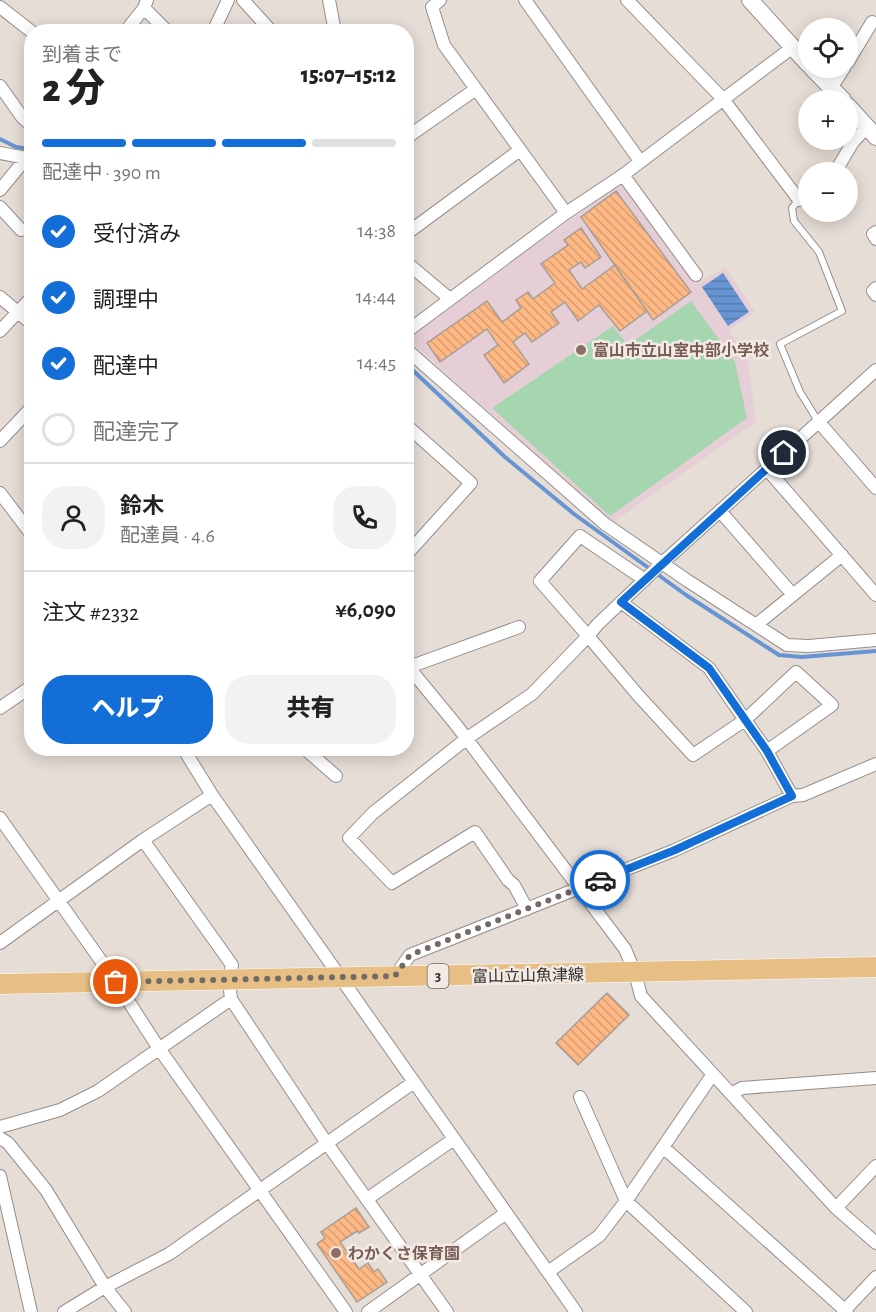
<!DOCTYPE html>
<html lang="ja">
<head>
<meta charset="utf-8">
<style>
	body { margin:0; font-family:"Alegreya Sans","Noto Sans JP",sans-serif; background:#f2f2f2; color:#222; height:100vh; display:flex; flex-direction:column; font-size:22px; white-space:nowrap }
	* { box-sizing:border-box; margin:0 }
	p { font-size:20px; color:#767676 }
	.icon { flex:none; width:33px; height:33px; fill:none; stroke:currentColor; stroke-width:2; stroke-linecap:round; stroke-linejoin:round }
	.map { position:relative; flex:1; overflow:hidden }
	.panel { position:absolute; left:24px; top:24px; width:390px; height:732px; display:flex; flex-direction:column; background:#fff; border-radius:24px; box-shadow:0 3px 15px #0003 }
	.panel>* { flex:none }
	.tools { position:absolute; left:798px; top:18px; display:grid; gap:12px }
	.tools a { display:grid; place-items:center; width:60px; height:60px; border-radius:50%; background:#fff; box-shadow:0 3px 15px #0003; font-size:30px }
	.pin { position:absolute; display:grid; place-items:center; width:51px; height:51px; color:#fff; margin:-26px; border:3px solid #fff; border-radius:50%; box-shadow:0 2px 6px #0007 }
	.courier { position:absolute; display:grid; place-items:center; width:60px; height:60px; margin:-30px; border:4px solid #136ed7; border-radius:50%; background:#fff; color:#222; box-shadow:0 2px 8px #0007 }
	.headline em { font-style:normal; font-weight:800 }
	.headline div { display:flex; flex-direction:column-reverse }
	.headline { display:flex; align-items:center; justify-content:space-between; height:102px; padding:0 18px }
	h1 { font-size:39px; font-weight:800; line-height:45px }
	.bar { display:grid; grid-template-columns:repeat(4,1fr); gap:9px 6px; align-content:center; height:72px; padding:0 18px }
	.bar i { height:8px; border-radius:4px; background:#e0e0e0 }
	.bar .selected { background:#136ed7 }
	.bar p { grid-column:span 4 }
	.line { display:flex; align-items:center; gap:15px; padding:0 18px; border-top:2px solid #e0e0e0 }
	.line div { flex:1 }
	.round { display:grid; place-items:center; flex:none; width:63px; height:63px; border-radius:24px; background:#f2f2f2 }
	ol { padding:0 18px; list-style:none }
	li { display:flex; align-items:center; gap:18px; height:66px }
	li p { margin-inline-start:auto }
	li .icon { padding:6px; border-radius:50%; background:#136ed7; color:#fff; stroke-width:4 }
	li:last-child { color:#767676 }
	li i { width:33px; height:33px; border:3px solid #e0e0e0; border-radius:50% }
	.cta { display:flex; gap:12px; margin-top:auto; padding:12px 18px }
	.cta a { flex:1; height:69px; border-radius:24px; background:#136ed7; color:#fff; font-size:24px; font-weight:800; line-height:69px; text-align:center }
	.cta a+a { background:#f2f2f2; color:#222 }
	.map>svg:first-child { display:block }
	.education { fill:#e6ced6 }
	.pitch { fill:#a5d6af }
	.water { fill:url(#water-rules) }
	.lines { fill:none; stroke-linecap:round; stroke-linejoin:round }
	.stream { stroke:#6795d3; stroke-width:4 }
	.building { fill:url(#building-back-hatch); stroke:#a69e99; stroke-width:1.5 }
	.service-casing { stroke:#968e89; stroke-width:8 }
	.minor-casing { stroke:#968e89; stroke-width:14 }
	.secondary-casing { stroke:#968e89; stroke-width:18 }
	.primary-casing { stroke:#fff; stroke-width:21 }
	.service { stroke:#fff; stroke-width:6 }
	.minor { stroke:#fff; stroke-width:12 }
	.secondary { stroke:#fff; stroke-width:16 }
	.primary { stroke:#e7bf85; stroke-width:20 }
	.done { stroke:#706b67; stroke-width:6; stroke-dasharray:0 10.8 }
	.route { stroke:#136ed7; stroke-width:8 }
	.education-dot { fill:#8d6e63; stroke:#f3eae5; stroke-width:2 }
	.labels { text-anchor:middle; stroke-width:5; stroke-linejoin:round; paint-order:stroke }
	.shield { fill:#f3eae5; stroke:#6a6662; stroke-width:1.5 }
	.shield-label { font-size:15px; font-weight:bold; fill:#302d2a }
	.education-label { font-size:16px; font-weight:bold; fill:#785e54; stroke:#f3eae5; text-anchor:start }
	.street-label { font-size:16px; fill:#302d2a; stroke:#f3eae5 }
</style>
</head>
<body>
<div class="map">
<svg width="876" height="1312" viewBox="0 0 876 1312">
	<defs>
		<pattern id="water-rules" width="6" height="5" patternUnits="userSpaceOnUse" patternTransform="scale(1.5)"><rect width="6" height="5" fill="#6795d3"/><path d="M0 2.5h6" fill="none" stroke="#557aab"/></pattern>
		<pattern id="building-back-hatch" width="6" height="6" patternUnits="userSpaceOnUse" patternTransform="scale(1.5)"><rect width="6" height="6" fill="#fdb884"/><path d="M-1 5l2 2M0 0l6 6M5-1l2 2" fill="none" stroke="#d99e72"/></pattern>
	</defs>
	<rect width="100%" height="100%" fill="#e6ddd7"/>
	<path class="education" d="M623,182l75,101 27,-16 30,45 -26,18 19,32 8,60 -144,101 -205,-185z"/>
	<path class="pitch" d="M691,301l44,61 12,56 -137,98 -118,-108 121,-82 15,19z"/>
	<path class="water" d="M723,273l26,39 -21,14 -26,-39z"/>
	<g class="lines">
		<path class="stream" d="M0,139l16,8 14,2
			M406,364l99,93 69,57 112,81 93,60 23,2 74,-6"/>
	</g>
	<path class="building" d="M616,191l75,101 -38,28 -72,-103z
		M581,228l20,29 -16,11 -4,-6 -12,8 13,19 33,-24 32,46 -27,20 -21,-26 -21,16 -13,-19 -14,10 8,11 -27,19 -7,-9 -12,9 16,22 -25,19 -20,-28 14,-10 -11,-16 -47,33 -13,-19 60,-42 15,21 19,-14 -5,-8 12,-8 5,7 22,-16 -14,-19 27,-19 -4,-5z
		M607,993l22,22 -51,50 -22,-22z
		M356,1208l13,19 -10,6 -2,-2 -17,11 19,27 9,-6 6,9 4,-3 9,13 -30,20 -40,-58 8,-6 -4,-6z"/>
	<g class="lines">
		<g class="service-casing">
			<path id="service" d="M799,200l-7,8 2,13 25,31 23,59 -62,33 20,48 18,29"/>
		</g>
		<g class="minor-casing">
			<path id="minor" d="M243,0l29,32
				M329,0l6,32
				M440,0l-8,7 12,38 122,168
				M525,0l115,161
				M627,0l96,99 76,101 9,-8
				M0,7l32,25
				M144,8l24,24
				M125,32l19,-24 3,-8
				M213,32l15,-32
				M848,62l24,-40
				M0,86l22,31 10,9
				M831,88l13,-20
				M406,138l70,-49
				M0,153l31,6
				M833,172l4,-3 16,-27 14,-15
				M623,175l73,100
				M0,190l32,-39
				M0,207l21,23
				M876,232l-3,2 3,5
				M406,234l114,-84
				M406,262l44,37
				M876,288l-3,3 3,4
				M0,297l32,27
				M0,331l32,-34
				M406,332l160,-119 57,-38 170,-128
				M406,349l199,175 83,57 99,64 22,1 67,-6
				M818,421l58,67
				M406,425l65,58 -65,72
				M0,441l32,-34
				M767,469l109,126
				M0,493l32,42
				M720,511l73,84
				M621,602l88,66 36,52 51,-48 36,33 -65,46
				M756,625l86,-70
				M406,664l51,62 168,223 10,24 6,23 195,212 40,35
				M409,667l110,-40
				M0,708l32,-22
				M183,748l29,47 364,517
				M304,748l32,28
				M792,796l-25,-45 -22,-31 -52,35 -56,-61 -49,-58 10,-12 61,-58 217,-196
				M0,818l116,164 42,65 188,265
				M143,840l89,125 -3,15 2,19 95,143 121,170
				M527,909l-13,-24 -6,-5 -33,-48 -83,51 -43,-45 24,-25 93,-74 66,-45 56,-58 -48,-55 40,-45 65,44
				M0,943l143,-103 69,-45
				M395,976l15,-21 265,-105 117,-54 11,-1 73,-31
				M731,1094l11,-6 134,-10
				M580,1097l46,104 120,111
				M0,1127l60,-17 38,-19 133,-92
				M0,1138l8,5 38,47 59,97 20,25
				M663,1147l184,165
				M0,1176l31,136
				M367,1199l87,-60
				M836,1208l40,-42
				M548,1272l51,-36 27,-35 87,-127
				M64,1312l41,-25 64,-33 245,-172
				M368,1312l138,-99
				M843,1312l33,-35"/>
		</g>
		<g class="secondary-casing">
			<path id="secondary" d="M750,0l58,64
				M812,68l31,32
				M848,106l28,31"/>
		</g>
		<g class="primary-casing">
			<path id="primary" d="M0,984l876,-17"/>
		</g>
		<use href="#service" class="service"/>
		<use href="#minor" class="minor"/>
		<use href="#secondary" class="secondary"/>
		<use href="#primary" class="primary"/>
	</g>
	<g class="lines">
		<path class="done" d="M116,982l279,-6 15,-21 190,-75"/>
		<path class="route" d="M600,880l75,-30 117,-54 -25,-45 -58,-83 -88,-66 163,-149"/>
	</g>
	<g class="education-dot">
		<circle cx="581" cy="350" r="6"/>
		<circle cx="336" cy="1253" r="6"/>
	</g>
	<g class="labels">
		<rect class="shield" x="427.5" y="964" width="21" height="24" rx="4.5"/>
		<g class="shield-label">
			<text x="438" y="981">3</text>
		</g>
		<g class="education-label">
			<text x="593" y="356">富山市立山室中部小学校</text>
			<text x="348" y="1259">わかくさ保育園</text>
		</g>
		<g class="street-label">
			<text transform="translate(528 975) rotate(-1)" y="6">富山立山魚津線</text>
		</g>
	</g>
</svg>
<div class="tools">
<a><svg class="icon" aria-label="locate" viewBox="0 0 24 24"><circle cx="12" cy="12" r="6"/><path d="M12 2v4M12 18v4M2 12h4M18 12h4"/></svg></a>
<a>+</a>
<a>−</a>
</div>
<div class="pin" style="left:116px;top:982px;background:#ea580c"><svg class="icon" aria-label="bag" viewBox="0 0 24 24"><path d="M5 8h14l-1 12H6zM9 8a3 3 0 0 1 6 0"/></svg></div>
<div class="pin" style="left:784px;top:453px;background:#1f2937"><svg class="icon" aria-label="home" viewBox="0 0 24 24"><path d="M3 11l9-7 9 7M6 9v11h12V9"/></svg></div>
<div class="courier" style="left:600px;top:880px"><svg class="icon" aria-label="car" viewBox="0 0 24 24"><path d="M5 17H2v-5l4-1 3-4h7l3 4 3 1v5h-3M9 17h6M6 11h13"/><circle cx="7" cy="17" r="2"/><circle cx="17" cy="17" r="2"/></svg></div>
<section class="panel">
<div class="headline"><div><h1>2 分</h1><p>到着まで</p></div><em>15:07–15:12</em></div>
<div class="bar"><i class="selected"></i><i class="selected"></i><i class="selected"></i><i></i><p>配達中 · 390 m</p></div>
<ol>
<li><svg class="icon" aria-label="check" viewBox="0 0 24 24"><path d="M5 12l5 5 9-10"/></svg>受付済み<p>14:38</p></li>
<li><svg class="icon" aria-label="check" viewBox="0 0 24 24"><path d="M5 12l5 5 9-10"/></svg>調理中<p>14:44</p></li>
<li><svg class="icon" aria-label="check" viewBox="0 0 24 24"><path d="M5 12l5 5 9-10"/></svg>配達中<p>14:45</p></li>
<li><i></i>配達完了</li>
</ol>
<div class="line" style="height:108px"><a class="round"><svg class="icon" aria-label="person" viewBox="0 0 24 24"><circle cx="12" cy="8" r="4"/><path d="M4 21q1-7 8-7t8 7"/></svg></a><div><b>鈴木</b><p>配達員 · 4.6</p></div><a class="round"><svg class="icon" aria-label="phone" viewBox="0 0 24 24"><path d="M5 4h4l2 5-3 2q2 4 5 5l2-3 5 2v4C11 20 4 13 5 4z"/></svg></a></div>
<div class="line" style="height:78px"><div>注文 #2332</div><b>¥6,090</b></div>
<div class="cta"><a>ヘルプ</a><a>共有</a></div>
</section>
</div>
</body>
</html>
